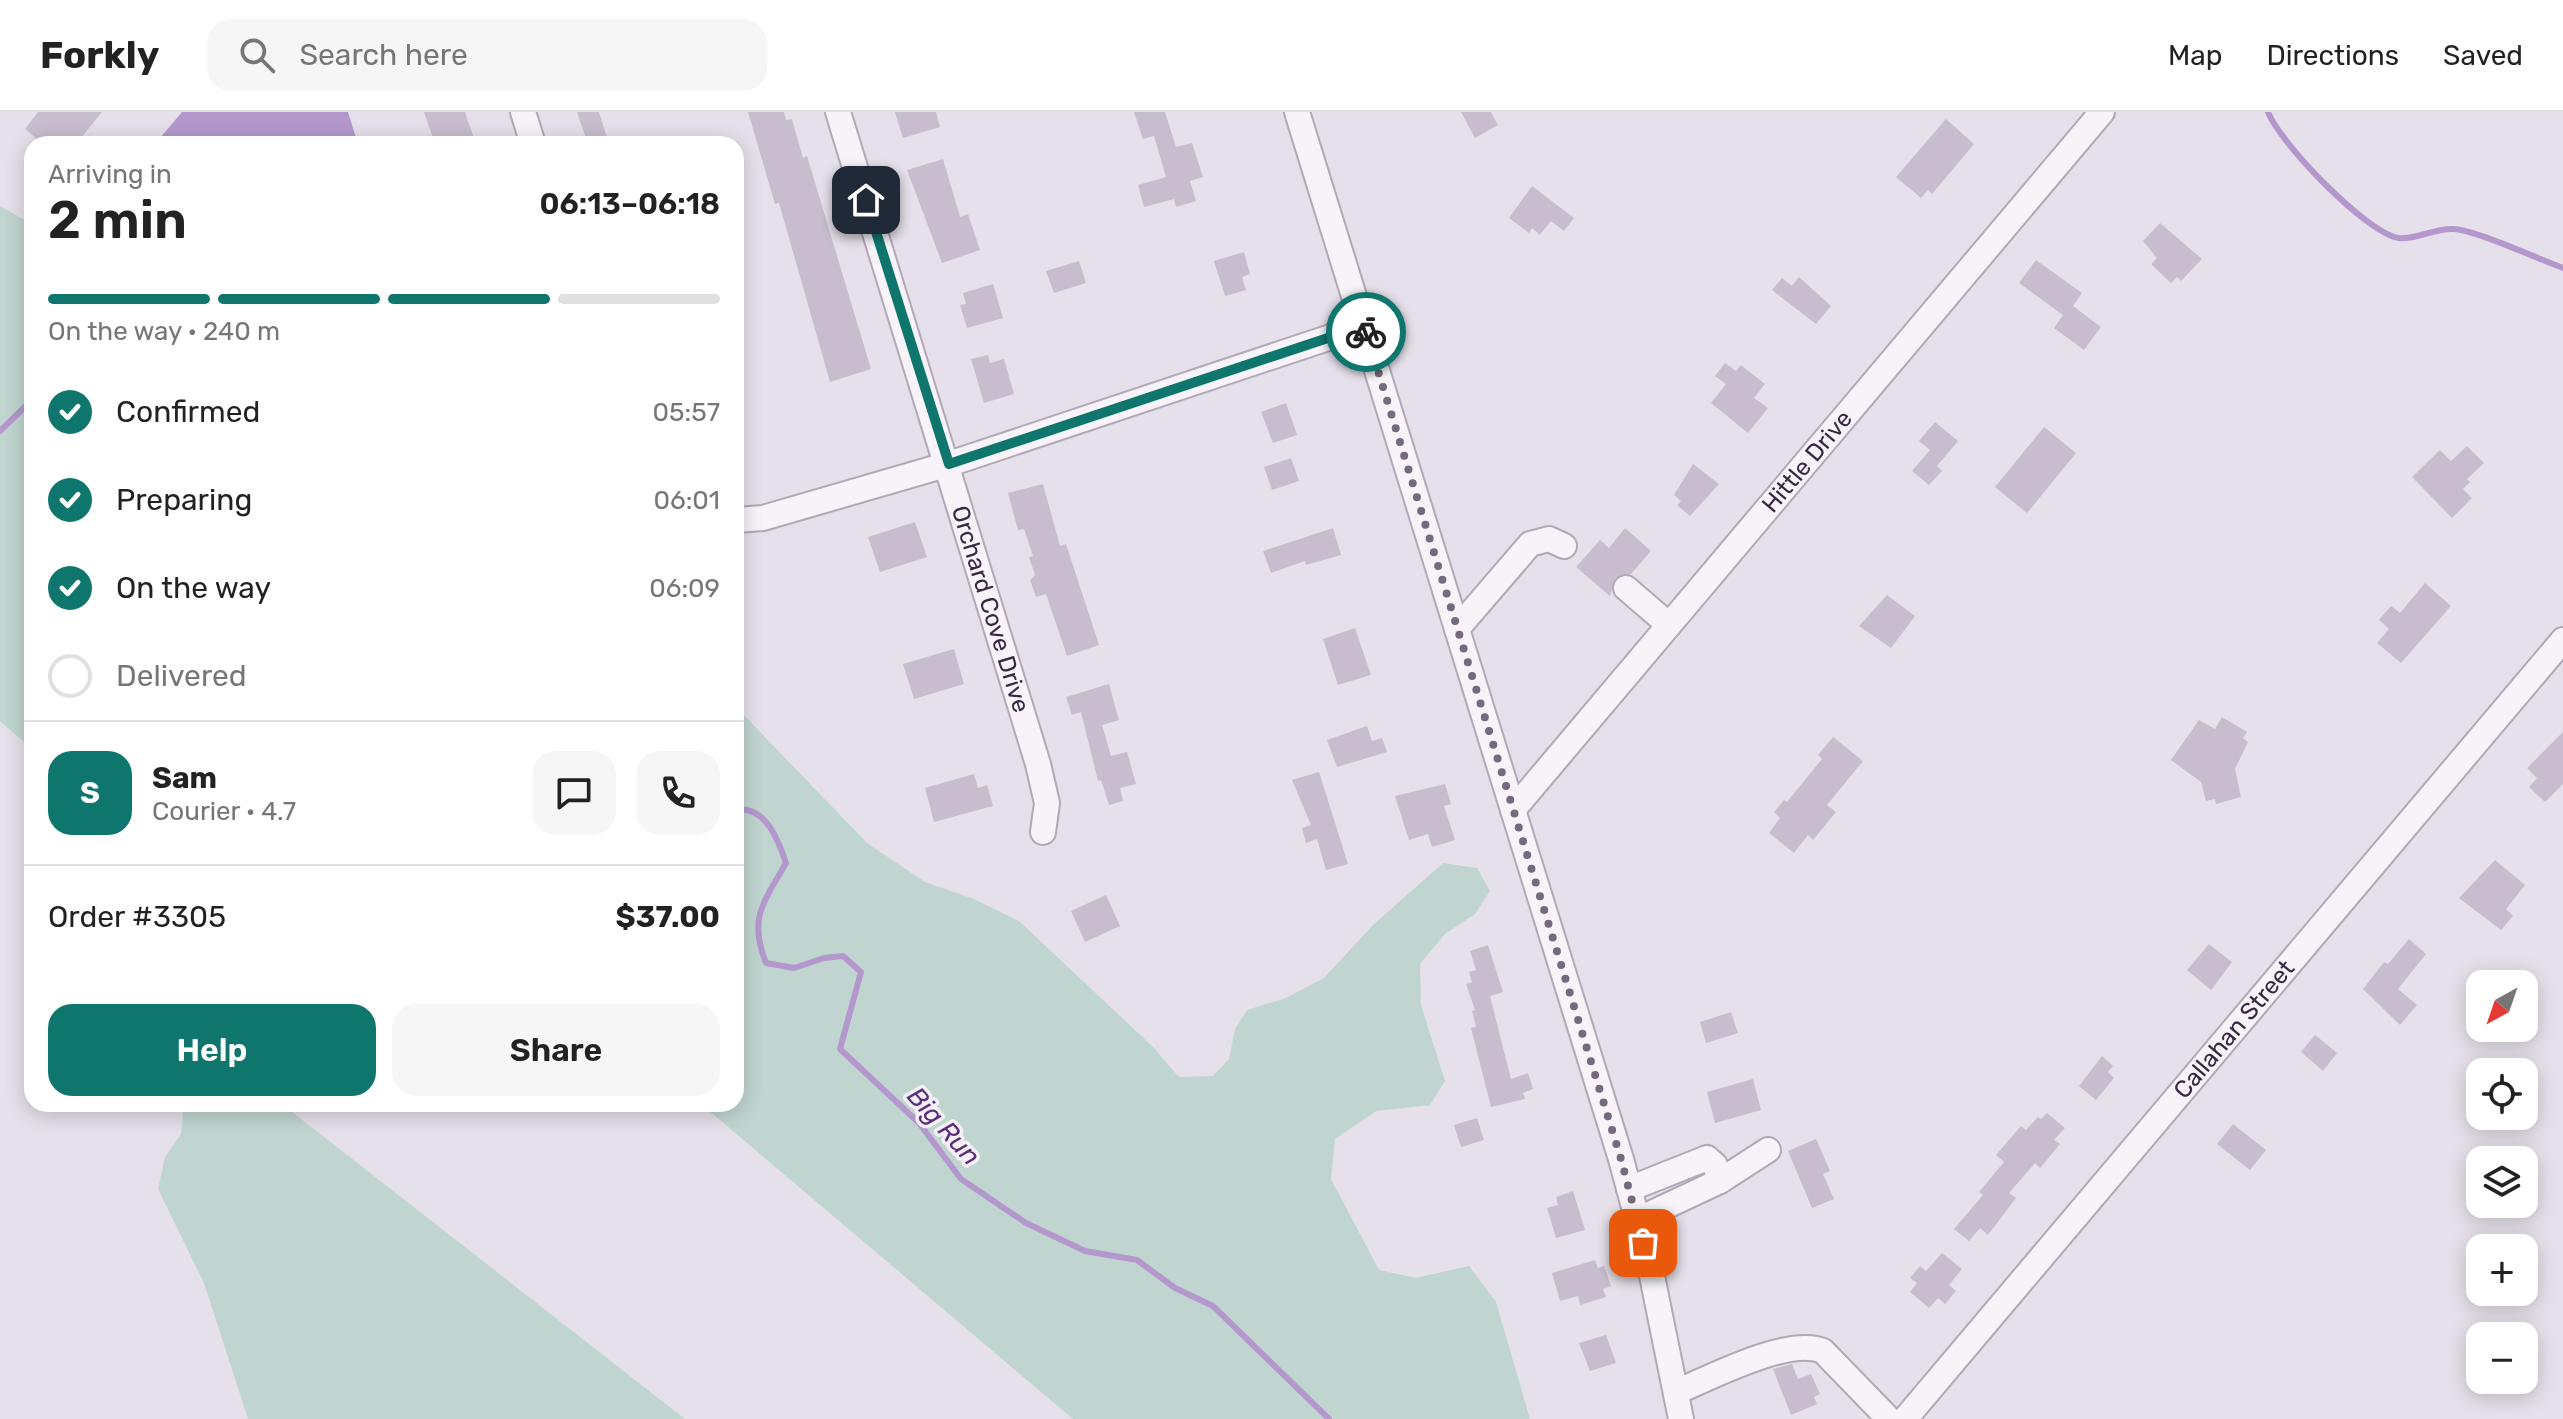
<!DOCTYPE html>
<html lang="en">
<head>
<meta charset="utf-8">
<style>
	body { margin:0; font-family:Rubik,sans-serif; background:#f6f6f6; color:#222; height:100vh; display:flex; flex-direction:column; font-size:30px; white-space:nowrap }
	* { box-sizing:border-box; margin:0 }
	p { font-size:26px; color:#767676 }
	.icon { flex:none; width:44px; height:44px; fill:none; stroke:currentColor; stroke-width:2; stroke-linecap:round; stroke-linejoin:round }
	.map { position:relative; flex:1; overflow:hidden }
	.drawer { position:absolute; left:24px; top:24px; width:720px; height:976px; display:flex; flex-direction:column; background:#fff; border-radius:24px; box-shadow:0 4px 20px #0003 }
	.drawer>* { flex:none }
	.needle { width:52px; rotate:220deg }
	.tools { position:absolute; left:2466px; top:858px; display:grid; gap:16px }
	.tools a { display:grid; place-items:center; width:72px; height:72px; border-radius:16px; background:#fff; box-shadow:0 4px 20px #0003; font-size:40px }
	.pin { position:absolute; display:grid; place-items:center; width:68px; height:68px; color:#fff; margin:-34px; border-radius:16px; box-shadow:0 4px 12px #0006 }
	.courier { position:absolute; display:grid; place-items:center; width:80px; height:80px; margin:-40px; border:6px solid #0f766e; border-radius:50%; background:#fff; color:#222; box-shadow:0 2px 10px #0007 }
	.head em { font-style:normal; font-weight:600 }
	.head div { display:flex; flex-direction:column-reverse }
	.head { display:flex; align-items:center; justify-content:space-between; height:136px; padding:0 24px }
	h1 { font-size:52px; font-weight:600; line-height:60px }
	.bar { display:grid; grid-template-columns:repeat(4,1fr); gap:12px 8px; align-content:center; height:96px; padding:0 24px }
	.bar i { height:10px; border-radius:6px; background:#e0e0e0 }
	.bar .selected { background:#0f766e }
	.bar p { grid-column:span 4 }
	.line { display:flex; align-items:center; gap:20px; padding:0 24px; border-top:2px solid #e0e0e0 }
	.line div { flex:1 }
	.round { display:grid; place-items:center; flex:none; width:84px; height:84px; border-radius:24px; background:#f6f6f6 }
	ol { padding:0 24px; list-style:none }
	li { display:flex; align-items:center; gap:24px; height:88px }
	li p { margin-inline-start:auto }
	li .icon { padding:8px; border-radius:50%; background:#0f766e; color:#fff; stroke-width:4 }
	li:last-child { color:#767676 }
	li i { width:44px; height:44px; border:4px solid #e0e0e0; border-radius:50% }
	.button { display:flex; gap:16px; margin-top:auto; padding:16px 24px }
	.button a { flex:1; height:92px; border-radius:24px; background:#0f766e; color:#fff; font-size:32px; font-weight:600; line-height:92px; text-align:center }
	.button a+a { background:#f6f6f6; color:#222 }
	header { display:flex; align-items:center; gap:48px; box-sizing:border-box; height:112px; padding:0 40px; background:#fff; border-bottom:2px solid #e0e0e0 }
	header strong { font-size:38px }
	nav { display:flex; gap:44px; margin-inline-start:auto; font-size:28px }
	.search { width:560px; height:72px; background:#f6f6f6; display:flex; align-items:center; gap:20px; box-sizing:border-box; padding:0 28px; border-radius:24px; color:#767676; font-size:30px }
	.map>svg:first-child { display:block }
	.green { fill:#c1d5d0 }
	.water { fill:#b498cd }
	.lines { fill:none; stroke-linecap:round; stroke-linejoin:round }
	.stream { stroke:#b498cd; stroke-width:6 }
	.building { fill:#c8bdce }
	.minor-casing { stroke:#b2a8b8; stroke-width:28 }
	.minor { stroke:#f7f3f8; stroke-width:24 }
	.done { stroke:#76687d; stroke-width:8; stroke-dasharray:0 14.4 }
	.route { stroke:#0f766e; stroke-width:10 }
	.labels { text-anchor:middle; stroke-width:7; stroke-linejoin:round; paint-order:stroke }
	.street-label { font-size:24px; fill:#392743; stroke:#f4f0f7 }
	.water-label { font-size:26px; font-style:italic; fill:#5a2e7a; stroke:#f4f0f7 }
</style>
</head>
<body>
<header>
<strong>Forkly</strong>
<div class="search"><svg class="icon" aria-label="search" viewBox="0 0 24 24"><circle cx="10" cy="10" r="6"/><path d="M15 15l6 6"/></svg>Search here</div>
<nav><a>Map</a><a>Directions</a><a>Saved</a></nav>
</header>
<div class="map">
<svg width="2563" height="1307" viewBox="0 0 2563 1307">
	<rect width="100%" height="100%" fill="#e6e0ea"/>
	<path class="green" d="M0,94l32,18v525l-32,-28z
		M736,595l131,136 58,39 49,17 45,22 133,125 27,31 34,-1 16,-17 6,-30 12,-19 39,-12 38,-20 49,-53 70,-62 34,5 13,23 -15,23 -30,20 -25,30 1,41 24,76 -15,24 -54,6 -41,28 -4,40 48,91 37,8 53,-12 27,36 34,117h-457l-372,-315h35z
		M184,992h98l403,315h-437l-44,-136 -46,-94 7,-32 16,-23z"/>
	<path class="water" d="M182,0h166l10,32h-203z"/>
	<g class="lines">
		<path class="stream" d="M2268,0c12,31 98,121 131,126 16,2 36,-10 54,-9 23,1 85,30 110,39
			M0,319l32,-31
			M736,698c30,-5 43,32 50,53 -22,39 -38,55 -20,100l28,5 30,-10 19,-2 18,16 -21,77 79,74 42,56 65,44 59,28 52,9 38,28 38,18 116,113"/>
	</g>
	<path class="building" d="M38,0h64l-26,32h-33l-18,-15z
		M424,0h41l11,32h-41z
		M577,0h22l10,32h-21z
		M748,0h36l2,8 6,-1 11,39 4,-2 64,213 -41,13 -51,-179 -4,1z
		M895,0h41l4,15 -37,11z
		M1134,0h31l11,35 16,-4 11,34 -13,4 6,20 -20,6 -2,-8 -30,8 -6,-22 28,-8 -12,-41 -11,3z
		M1461,0h30l7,13 -23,13z
		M1946,7l28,25 -42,50 -4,-4 -7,8 -25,-21z
		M943,47l17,58 8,-3 12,36 -38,13 -35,-93z
		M1532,74l42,32 -10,13 -13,-10 -11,14 -8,-7 -3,5 -20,-15z
		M2160,111l42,36 -21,22 -4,-4 -6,6 -20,-19 6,-6 -14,-17z
		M1244,140l6,22 -8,3 4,13 -21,6 -11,-35z
		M2036,148l46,33 -9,13 28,21 -17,23 -30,-22 9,-13 -44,-32z
		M1079,149l7,22 -32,10 -8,-22z
		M1799,165l32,29 -15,18 -44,-34 10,-12 10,8z
		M993,172l10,34 -36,10 -7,-23 6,-1 -3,-11z
		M988,243l2,8 14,-4 10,35 -30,9 -13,-44z
		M1725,251l11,8 5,-6 24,19 -11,14 14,10 -20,25 -37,-30 15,-19 -11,-8z
		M1286,291l11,32 -24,8 -12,-31z
		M1935,310l23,19 -21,25 5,5 -13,14 -17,-14 18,-21 -11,-9z
		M2044,315l32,26 -49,60 -32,-26z
		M2467,334l17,17 -17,16 3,3 -7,7 9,9 -20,20 -40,-41 28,-27 11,11z
		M1291,346l8,23 -27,9 -8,-23z
		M1693,352l26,20 -29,32 -13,-11 4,-4 -7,-6z
		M1043,372l17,62 6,-2 33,101 -32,11 -21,-62 -10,3 -6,-17 5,-5 -6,-18 4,-1 -9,-27 -6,1 -10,-37z
		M915,410l12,35 -47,15 -12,-35z
		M1333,416l8,27 -35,10 -1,-4 -34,12 -8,-22z
		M1625,416l26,23 -20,23 -16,4 -5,18 -34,-29 24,-27 9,8z
		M2425,471l26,23 -50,57 -24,-20 12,-14 -10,-9 12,-14 9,7z
		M1887,483l28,21 -24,32 -32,-22z
		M1355,516l16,47 -33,10 -15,-46z
		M954,537l10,35 -50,15 -11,-35z
		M1109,572l10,36 -17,5 9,31 16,-4 9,32 -16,4 3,13 -14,4 -8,-25 -3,1 -17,-69 -9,3 -6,-18z
		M2222,605l25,15 -4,6 5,4 -13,27 6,28 -25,7 -1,-5 -9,2 -5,-19 -30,-22 28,-40 16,9z
		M1367,614l5,15 10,-3 5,14 -50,15 -10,-27z
		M2563,620v52l-18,18 -16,-15 8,-9 -10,-10z
		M1833,625l30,24 -36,44 9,7 -23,28 -5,-5 -14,18 -25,-20 11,-15 -6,-6 10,-12 3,2 35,-43 -4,-4z
		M1319,660l29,92 -22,6 -9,-31 -11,4 -4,-15 9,-3 -19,-45z
		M974,662l4,14 9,-3 6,21 -59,16 -9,-34z
		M1445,672l6,20 -7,2 11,34 -23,7 -4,-13 -19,6 -14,-44z
		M2495,748l30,25 -19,24 7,7 -12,14 -42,-32z
		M1106,783l14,31 -35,16 -14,-31z
		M2409,827l17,15 -28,35 19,16 -17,20 -37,-36 21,-27 4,2z
		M2209,832l23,18 -21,28 -24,-20z
		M1488,833l15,47 -13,4 21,83 17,-6 5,16 -10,4 2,6 -34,8 -20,-79 5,-1 -4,-16 3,-1 -9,-26 6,-2 -3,-10 7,-2 -6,-19z
		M1731,900l7,21 -32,10 -6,-21z
		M2315,923l22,18 -14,18 -22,-19z
		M2102,944l11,10 -5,6 6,6 -18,22 -17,-14z
		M1753,967l8,31 -46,13 -8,-31z
		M2047,1001l18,15 -11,12 6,4 -20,24 -5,-5 -26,30 7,5 -28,37 -8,-7 -11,13 -15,-12 29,-34 -4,-3 25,-30 -8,-7 25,-29 5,4 12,-13 3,2z
		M1477,1006l7,22 -23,7 -7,-22z
		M2233,1012l33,26 -16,20 -33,-26z
		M1816,1027l14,32 -7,3 11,25 -22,9 -24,-57z
		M1573,1079l12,39 -29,8 -9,-30 11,-3 -2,-8z
		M1942,1141l20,16 -13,16 7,6 -11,13 -7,-6 -9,10 -19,-16 7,-9 -7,-5 10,-12 6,5z
		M1595,1148l3,8 6,-2 7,20 -8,3 3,8 -26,8 -2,-9 -18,5 -8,-28z
		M1606,1223l10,28 -26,8 -11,-28z
		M1792,1252l6,15 13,-5 9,20 -6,3 3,7 -26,11 -18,-46z"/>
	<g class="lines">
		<g class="minor-casing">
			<g id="minor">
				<path d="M523,0l10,32"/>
				<path id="s1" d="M838,0l200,652 9,39 -4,29"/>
				<path d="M1297,0l324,1047 29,107 31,153"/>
				<path d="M736,408l27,-2 186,-54 415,-138"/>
				<path d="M1626,476l43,37"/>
				<path d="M1457,517l73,-85 19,-5 15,7"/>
				<path id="s2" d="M1513,698l589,-698"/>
				<path d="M1629,1077l78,-31 8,7 5,16"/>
				<path d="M1637,1108l83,-39 48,-31"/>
				<path d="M1676,1280c34,-14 113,-56 147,-41l66,68"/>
				<path id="s3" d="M1905,1307l658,-779"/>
			</g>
		</g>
		<use href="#minor" class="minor"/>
	</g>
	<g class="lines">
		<path class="done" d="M1366,220l255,827 22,84"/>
		<path class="route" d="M866,88l83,264 415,-138 2,6"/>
	</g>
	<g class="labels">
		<g class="street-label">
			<text dy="8" stroke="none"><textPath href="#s2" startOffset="456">Hittle Drive</textPath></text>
			<text dy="8" stroke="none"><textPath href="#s1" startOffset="520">Orchard Cove Drive</textPath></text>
			<text dy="8" stroke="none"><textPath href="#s3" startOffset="510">Callahan Street</textPath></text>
		</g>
		<g class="water-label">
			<text transform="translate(944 1014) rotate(48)" y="9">Big Run</text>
		</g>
	</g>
</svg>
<div class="tools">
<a><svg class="needle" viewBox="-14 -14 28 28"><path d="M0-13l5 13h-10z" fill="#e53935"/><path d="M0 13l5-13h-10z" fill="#767676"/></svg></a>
<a><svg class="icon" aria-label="locate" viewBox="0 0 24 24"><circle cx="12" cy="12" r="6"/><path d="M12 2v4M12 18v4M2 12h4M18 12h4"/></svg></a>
<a><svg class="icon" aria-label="layers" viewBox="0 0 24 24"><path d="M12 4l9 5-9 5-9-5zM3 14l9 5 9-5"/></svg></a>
<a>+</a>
<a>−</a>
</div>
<div class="pin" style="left:1643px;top:1131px;background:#ea580c"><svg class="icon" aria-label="bag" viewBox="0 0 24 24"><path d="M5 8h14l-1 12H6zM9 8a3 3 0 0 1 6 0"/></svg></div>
<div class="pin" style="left:866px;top:88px;background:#1f2937"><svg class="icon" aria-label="home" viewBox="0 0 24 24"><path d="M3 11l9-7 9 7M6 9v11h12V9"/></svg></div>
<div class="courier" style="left:1366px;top:220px"><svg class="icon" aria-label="bike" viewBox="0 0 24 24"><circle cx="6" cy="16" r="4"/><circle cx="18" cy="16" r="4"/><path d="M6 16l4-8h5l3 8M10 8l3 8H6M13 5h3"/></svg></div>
<section class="drawer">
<div class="head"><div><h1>2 min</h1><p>Arriving in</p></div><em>06:13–06:18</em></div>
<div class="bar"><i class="selected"></i><i class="selected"></i><i class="selected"></i><i></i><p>On the way · 240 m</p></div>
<ol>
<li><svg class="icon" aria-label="check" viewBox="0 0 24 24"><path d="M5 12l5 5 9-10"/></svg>Confirmed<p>05:57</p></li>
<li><svg class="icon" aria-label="check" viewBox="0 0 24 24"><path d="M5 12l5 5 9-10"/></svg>Preparing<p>06:01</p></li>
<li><svg class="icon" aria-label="check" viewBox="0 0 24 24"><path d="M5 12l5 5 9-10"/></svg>On the way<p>06:09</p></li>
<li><i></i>Delivered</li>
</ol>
<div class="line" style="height:144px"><b class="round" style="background:#0f766e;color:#fff">S</b><div><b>Sam</b><p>Courier · 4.7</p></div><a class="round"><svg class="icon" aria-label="chat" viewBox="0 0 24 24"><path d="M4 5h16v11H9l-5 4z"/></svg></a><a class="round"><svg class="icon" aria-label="phone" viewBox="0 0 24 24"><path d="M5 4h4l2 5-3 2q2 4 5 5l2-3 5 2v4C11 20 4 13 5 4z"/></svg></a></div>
<div class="line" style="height:104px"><div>Order #3305</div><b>$37.00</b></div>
<div class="button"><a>Help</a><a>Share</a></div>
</section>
</div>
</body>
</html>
